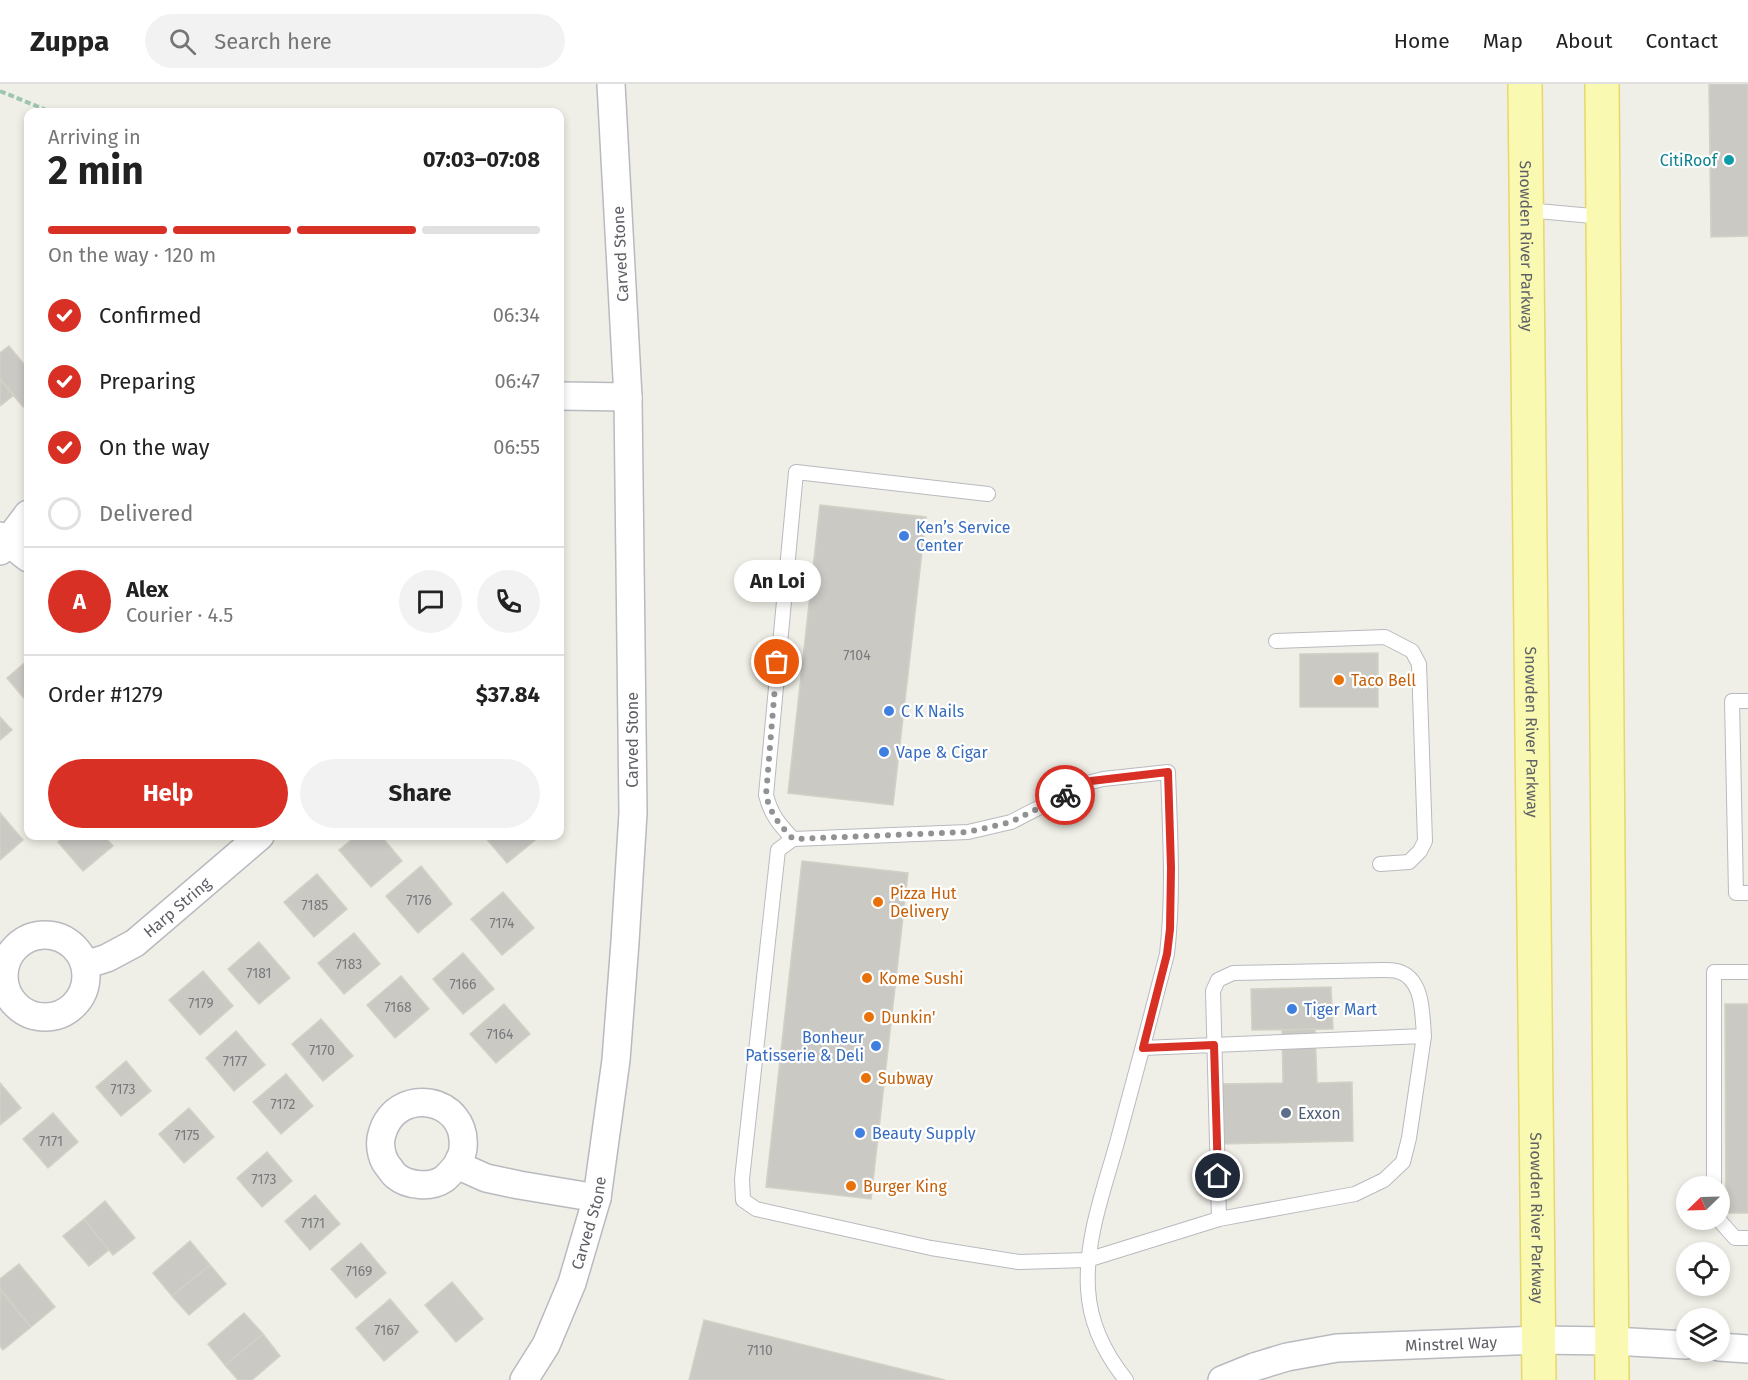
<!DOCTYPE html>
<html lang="en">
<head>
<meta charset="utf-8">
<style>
	body { margin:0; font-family:"Fira Sans",sans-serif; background:#f2f2f2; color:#222; height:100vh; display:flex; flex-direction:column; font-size:22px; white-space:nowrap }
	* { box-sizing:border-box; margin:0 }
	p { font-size:20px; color:#767676 }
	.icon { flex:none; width:33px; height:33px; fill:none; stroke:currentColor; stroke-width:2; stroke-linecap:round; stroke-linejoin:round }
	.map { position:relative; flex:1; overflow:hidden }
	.drawer { position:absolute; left:24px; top:24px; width:540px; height:732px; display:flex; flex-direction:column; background:#fff; border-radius:12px; box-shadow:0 3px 9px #0003 }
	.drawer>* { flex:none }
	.needle { width:39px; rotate:247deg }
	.tools { position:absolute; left:1676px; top:1092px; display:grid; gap:12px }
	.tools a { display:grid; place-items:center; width:54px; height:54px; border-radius:50%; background:#fff; box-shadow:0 3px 9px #0003; font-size:30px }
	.pin { position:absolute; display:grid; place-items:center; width:51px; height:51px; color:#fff; margin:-26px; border:3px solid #fff; border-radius:50%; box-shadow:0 2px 6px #0007 }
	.courier { position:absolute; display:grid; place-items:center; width:60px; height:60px; margin:-30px; border:4px solid #d93025; border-radius:50%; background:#fff; color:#222; box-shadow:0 2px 8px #0007 }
	.bubble { position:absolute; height:42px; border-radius:21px; background:#fff; box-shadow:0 3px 9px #0003; font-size:20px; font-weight:700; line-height:42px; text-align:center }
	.overview em { font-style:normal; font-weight:700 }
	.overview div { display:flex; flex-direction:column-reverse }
	.overview { display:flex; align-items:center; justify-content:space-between; height:102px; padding:0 24px }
	h1 { font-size:39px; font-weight:700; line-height:45px }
	.bar { display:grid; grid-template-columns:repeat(4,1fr); gap:9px 6px; align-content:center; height:72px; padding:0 24px }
	.bar i { height:8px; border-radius:4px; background:#e0e0e0 }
	.bar .current { background:#d93025 }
	.bar p { grid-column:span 4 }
	.line { display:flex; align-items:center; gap:15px; padding:0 24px; border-top:2px solid #e0e0e0 }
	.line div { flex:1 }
	.round { display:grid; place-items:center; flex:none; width:63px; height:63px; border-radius:32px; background:#f2f2f2 }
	ol { padding:0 24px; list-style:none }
	li { display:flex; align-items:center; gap:18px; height:66px }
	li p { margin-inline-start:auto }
	li .icon { padding:6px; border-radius:50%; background:#d93025; color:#fff; stroke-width:4 }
	li:last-child { color:#767676 }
	li i { width:33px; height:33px; border:3px solid #e0e0e0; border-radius:50% }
	.cta { display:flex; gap:12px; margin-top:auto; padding:12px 24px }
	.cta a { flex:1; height:69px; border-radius:36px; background:#d93025; color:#fff; font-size:24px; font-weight:700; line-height:69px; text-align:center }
	.cta a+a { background:#f2f2f2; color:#222 }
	header { display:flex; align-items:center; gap:36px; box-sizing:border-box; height:84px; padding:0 30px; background:#fff; border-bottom:2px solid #e0e0e0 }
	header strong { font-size:28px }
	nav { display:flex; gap:33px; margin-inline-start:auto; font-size:21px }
	.search { width:420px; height:54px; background:#f2f2f2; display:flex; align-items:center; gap:15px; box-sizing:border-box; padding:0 21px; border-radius:33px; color:#767676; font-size:22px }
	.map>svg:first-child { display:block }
	.building { fill:#cbc9c4; stroke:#d3d1c5; stroke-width:1.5 }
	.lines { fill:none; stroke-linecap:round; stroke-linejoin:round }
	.lane-casing { stroke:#b9babf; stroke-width:16 }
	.street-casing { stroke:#b9babf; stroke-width:30 }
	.primary-casing { stroke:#e7d868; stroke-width:36 }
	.path { stroke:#9ec5b0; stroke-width:4; stroke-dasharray:6 3; stroke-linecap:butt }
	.lane { stroke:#fff; stroke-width:14 }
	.street { stroke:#fff; stroke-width:27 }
	.primary { stroke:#f9f9b2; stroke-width:33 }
	.done { stroke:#919293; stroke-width:6; stroke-dasharray:0 10.8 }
	.route { stroke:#d93025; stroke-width:8 }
	.culture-dot { fill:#0f9aa8; stroke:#fff; stroke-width:2 }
	.shop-dot { fill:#3f7fe0; stroke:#fff; stroke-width:2 }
	.food-dot { fill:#e8710a; stroke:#fff; stroke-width:2 }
	.service-dot { fill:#5c6f8a; stroke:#fff; stroke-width:2 }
	.labels { text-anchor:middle; stroke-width:4.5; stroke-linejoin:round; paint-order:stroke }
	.number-label { font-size:14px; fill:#797a7e }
	.culture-label { font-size:16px; fill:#0d838f; stroke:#fff; text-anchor:end }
	.street-label { font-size:16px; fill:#5e6066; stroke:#fff }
	.shop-label { font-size:16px; fill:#366cbe; stroke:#fff; text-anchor:start }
	.food-label { font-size:16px; fill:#c56008; stroke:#fff; text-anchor:start }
	.service-label { font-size:16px; fill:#4e5e75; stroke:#fff; text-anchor:start }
</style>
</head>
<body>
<header>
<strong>Zuppa</strong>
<div class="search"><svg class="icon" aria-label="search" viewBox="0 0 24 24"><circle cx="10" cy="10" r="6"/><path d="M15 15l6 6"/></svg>Search here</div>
<nav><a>Home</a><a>Map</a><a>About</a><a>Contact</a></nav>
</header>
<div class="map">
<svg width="1748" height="1296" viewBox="0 0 1748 1296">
	<rect width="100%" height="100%" fill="#efefe7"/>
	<path class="building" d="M1709,0h39v152l-37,1z
		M9,262l19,23v33l-5,5 -23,-28v-26z
		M0,295l14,16 -14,11z
		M820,421l106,12 -33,288 -105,-12z
		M1378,569v54h-78v-53z
		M28,576v43l-21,-25z
		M0,633l12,13 -12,10z
		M0,729l23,27 -23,20z
		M65,752h39l9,10 -30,25 -25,-29z
		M356,752h25l21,25 -31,26 -32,-37z
		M484,752h56l-33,27z
		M802,777l106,12 -37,326 -105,-12z
		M421,782l31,38 -34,29 -32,-37z
		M317,790l30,35 -33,28 -30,-35z
		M503,808l31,36 -32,27 -31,-36z
		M354,849l26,31 -36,30 -26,-31z
		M259,858l31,36 -31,26 -31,-35z
		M463,869l31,36 -31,25 -30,-35z
		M203,887l30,35 -33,29 -31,-35z
		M401,892l28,33 -34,29 -28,-33z
		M1331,903l2,42 -81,1 -1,-41z
		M504,920l26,30 -34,29 -26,-29z
		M1725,920h23v209h-22z
		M321,935l32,37 -30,25 -31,-37z
		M1315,945l2,54 35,-1 1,59 -132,3 -2,-60 64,-1 -1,-53z
		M236,947l29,34 -31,26 -28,-33z
		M126,977l25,30 -30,25 -25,-29z
		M286,990l27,32 -32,28 -28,-32z
		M0,999l21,25 -21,17z
		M189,1024l25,29 -30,26 -25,-29z
		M53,1029l25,29 -30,26 -25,-29z
		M267,1068l25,29 -30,26 -25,-29z
		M315,1111l25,29 -30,26 -25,-29z
		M105,1117l30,37 -22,17 -29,-36z
		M84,1135l25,31 -20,16 -26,-30z
		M190,1157l20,24 -38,31 -19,-23z
		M361,1159l25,30 -30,25 -25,-29z
		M19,1180l36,43 -24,20 -31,-38v-10z
		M210,1181l16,19 -37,31 -17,-19z
		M452,1198l31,37 -27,23 -31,-37z
		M0,1205l31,38 -28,23 -3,-4z
		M390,1215l28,33 -34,29 -28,-33z
		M244,1229l19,21 -38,31 -17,-21z
		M704,1236l241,60h-256z
		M263,1250l17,22 -28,24h-14l-13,-15z"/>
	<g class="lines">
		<g class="lane-casing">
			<path id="lane" d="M1527,126l76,7
				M1276,557l109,-4 27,14 7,13 6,177 -5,10 -11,11 -29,2
				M1748,617h-16l4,192h12
				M793,755c-14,-15 -22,-24 -27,-44l30,-323 192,22
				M1714,1102v-214h34
				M1219,1135l-6,-228 5,-11 15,-7 150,-3c4,0 10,0 14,1 27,7 25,43 27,65
				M1719,1136l16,18h13
				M1126,1296c-21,-26 -36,-56 -38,-91 -3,-51 17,-102 30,-150 17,-62 33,-123 49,-185 7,-60 3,-122 1,-182l-65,7 -16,4 -76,39 -43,10 -175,7 -15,11 -36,329 1,21 13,9 175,39 88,14 68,-2 132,-41 136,-25 29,-14 19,-18 6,-24 15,-102 -281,12"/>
		</g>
		<g class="street-casing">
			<g id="street">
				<path d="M560,312l68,1"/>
				<path d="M0,452l28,22"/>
				<path d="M0,467l28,-37"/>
				<circle cx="45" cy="892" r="41"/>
				<path id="s1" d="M85,881l22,-7 28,-15 125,-107"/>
				<path d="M457,1081c-4,5 -8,10 -13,14 -13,9 -36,7 -48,-3 -4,-3 -6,-8 -9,-11 -6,-8 -8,-22 -5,-31 14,-50 86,-37 81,14 0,6 -4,12 -6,17l29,13 33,7 78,13"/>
				<path d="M1719,1263l29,2"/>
				<path id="s2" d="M524,1296l22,-35 26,-62 25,-85 19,-138 9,-118 8,-129 -5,-416 -17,-313"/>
				<path id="s3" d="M1222,1296l32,-13 33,-10 50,-9 201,-8 74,1 74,4"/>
			</g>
		</g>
		<g class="primary-casing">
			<g id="primary">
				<path id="s4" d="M1525,0l14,1296"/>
				<path d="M1602,0l10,1296"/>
			</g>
		</g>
		<path class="path" d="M0,7l51,21"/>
		<use href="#lane" class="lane"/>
		<use href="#street" class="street"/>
		<use href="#primary" class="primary"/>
	</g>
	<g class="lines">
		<path class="done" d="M777,578l-11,133c5,20 13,29 27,44l175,-7 43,-10 54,-27"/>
		<path class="route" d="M1065,711l26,-14 77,-9 3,96 -1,61 -3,25 -24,94 71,-3 4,131"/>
	</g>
	<circle class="culture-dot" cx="1729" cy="76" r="6"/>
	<g class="shop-dot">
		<circle cx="904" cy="452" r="6"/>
		<circle cx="889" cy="627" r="6"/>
		<circle cx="884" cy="668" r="6"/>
		<circle cx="1292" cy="925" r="6"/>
		<circle cx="876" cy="962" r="6"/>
		<circle cx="860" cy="1049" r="6"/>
	</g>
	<g class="food-dot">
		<circle cx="1339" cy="596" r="6"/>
		<circle cx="878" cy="818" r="6"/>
		<circle cx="867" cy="894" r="6"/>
		<circle cx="869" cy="933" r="6"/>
		<circle cx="866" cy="994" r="6"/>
		<circle cx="851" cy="1102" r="6"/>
	</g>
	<circle class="service-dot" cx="1286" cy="1029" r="6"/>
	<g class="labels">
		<g class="number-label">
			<text x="857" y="576">7104</text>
			<text x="419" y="821">7176</text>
			<text x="315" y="826">7185</text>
			<text x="502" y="844">7174</text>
			<text x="349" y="885">7183</text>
			<text x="259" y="894">7181</text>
			<text x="463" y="905">7166</text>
			<text x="201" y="924">7179</text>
			<text x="398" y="928">7168</text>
			<text x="500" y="955">7164</text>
			<text x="322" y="971">7170</text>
			<text x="235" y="982">7177</text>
			<text x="123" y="1010">7173</text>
			<text x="283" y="1025">7172</text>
			<text x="187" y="1056">7175</text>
			<text x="51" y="1062">7171</text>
			<text x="264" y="1100">7173</text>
			<text x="313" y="1144">7171</text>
			<text x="359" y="1192">7169</text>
			<text x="387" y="1251">7167</text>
			<text x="760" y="1271">7110</text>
		</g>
		<g class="culture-label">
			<text x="1717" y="82">CitiRoof</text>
		</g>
		<g class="street-label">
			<text dy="6" stroke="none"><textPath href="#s4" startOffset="162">Snowden River Parkway</textPath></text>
			<text transform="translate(620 170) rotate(-93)" y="6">Carved Stone</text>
			<text dy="6" stroke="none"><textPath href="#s4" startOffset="648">Snowden River Parkway</textPath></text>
			<text transform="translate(632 656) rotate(-90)" y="6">Carved Stone</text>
			<text dy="6" stroke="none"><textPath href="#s1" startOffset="110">Harp String</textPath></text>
			<text dy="6" stroke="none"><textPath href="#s4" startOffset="1134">Snowden River Parkway</textPath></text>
			<text dy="6" stroke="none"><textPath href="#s2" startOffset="171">Carved Stone</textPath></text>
			<text dy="6" stroke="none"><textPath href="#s3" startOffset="234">Minstrel Way</textPath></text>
		</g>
		<g class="shop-label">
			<text x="916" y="449">Ken’s Service<tspan x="916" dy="18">Center</tspan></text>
			<text x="901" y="633">C K Nails</text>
			<text x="896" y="674">Vape &amp; Cigar</text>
			<text x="1304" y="931">Tiger Mart</text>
			<text x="864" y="959" text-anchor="end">Bonheur<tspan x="864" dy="18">Patisserie &amp; Deli</tspan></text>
			<text x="872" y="1055">Beauty Supply</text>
		</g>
		<g class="food-label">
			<text x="1351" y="602">Taco Bell</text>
			<text x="890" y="815">Pizza Hut<tspan x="890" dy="18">Delivery</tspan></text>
			<text x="879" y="900">Kome Sushi</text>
			<text x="881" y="939">Dunkin'</text>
			<text x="878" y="1000">Subway</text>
			<text x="863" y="1108">Burger King</text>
		</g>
		<g class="service-label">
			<text x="1298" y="1035">Exxon</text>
		</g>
	</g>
</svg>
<div class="tools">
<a><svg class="needle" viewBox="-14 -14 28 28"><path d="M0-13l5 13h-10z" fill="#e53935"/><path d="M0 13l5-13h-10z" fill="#767676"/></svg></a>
<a><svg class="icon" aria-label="locate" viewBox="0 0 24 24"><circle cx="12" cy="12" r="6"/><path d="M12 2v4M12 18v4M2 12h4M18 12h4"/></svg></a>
<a><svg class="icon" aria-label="layers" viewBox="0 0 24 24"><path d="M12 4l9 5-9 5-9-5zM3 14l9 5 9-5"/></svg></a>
</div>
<div class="pin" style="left:777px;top:578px;background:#ea580c"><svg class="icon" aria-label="bag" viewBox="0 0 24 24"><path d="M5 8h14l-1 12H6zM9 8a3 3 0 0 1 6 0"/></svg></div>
<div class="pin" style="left:1218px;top:1092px;background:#1f2937"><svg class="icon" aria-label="home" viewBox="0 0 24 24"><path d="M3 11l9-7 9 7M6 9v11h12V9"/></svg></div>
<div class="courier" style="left:1065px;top:711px"><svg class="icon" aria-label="bike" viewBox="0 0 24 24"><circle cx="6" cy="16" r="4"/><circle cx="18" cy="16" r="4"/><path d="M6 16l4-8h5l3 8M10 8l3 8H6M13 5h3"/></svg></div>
<div class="bubble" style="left:734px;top:476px;width:87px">An Loi</div>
<section class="drawer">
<div class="overview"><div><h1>2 min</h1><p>Arriving in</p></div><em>07:03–07:08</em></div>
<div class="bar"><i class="current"></i><i class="current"></i><i class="current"></i><i></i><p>On the way · 120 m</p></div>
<ol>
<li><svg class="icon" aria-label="check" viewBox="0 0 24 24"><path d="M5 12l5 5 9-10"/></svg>Confirmed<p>06:34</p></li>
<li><svg class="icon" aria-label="check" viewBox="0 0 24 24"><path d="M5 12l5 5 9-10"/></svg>Preparing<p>06:47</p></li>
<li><svg class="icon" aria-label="check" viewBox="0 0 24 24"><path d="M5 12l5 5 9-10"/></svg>On the way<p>06:55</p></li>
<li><i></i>Delivered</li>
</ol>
<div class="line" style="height:108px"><b class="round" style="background:#d93025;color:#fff">A</b><div><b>Alex</b><p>Courier · 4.5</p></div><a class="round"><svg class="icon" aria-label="chat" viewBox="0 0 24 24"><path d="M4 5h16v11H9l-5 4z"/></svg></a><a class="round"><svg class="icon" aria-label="phone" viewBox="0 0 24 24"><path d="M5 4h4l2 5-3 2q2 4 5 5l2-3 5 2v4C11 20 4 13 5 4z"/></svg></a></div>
<div class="line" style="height:78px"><div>Order #1279</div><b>$37.84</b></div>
<div class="cta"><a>Help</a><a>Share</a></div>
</section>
</div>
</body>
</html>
